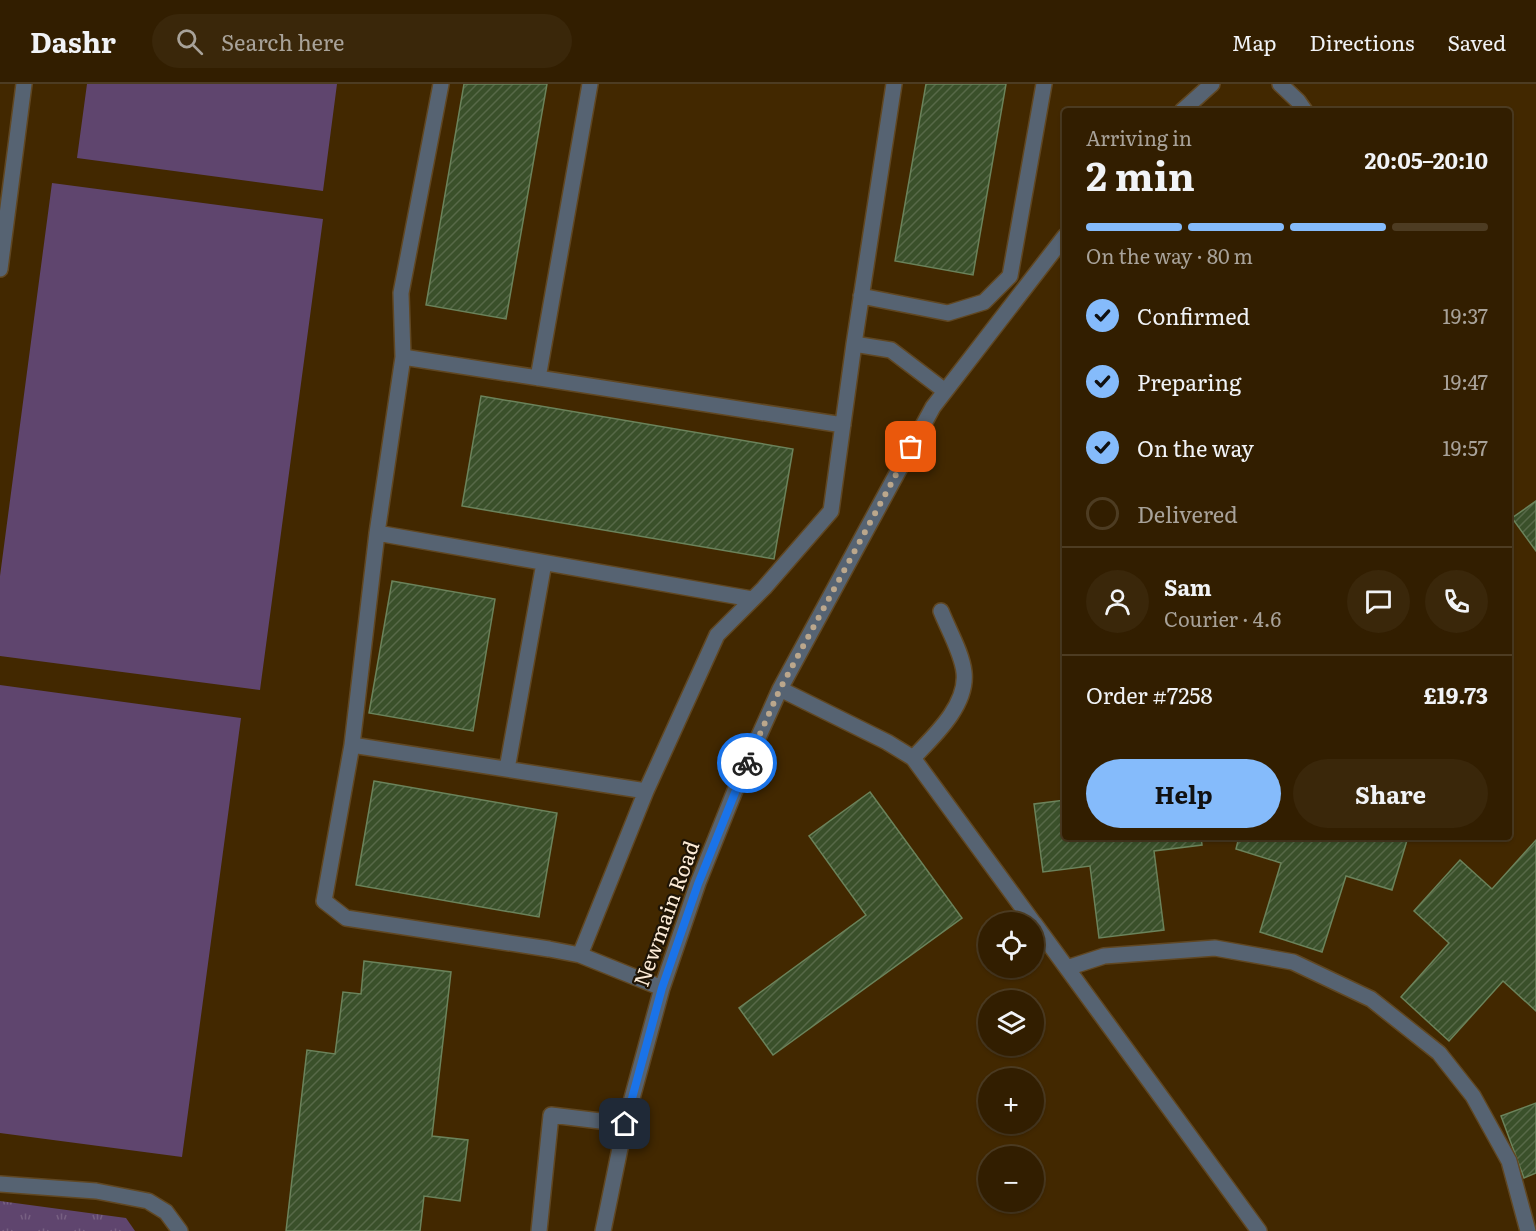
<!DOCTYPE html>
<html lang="en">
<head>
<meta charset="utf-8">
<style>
	body { margin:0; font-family:Literata,serif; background:#3a270a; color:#f1f3f6; height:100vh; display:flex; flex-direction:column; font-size:22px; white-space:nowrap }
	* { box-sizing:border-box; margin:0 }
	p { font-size:20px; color:#a8a299 }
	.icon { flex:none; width:33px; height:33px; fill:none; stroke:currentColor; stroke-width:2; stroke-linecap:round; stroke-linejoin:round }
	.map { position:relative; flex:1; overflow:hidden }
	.drawer { position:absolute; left:1062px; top:24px; width:450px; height:732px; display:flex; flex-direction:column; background:#321e00; border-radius:6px; box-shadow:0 2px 4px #0004,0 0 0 2px #4d3c22 }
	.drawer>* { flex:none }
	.controls { position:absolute; left:978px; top:828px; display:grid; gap:12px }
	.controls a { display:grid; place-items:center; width:66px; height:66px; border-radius:50%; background:#321e00; box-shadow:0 2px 4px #0004,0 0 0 2px #4d3c22; font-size:30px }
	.pin { position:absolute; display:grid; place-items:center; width:51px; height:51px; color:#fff; margin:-26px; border-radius:12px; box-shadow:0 3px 9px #0006 }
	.courier { position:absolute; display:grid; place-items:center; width:60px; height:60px; margin:-30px; border:4px solid #1a73e8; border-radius:50%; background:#fff; color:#222; box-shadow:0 2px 8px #0007 }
	.head em { font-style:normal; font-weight:700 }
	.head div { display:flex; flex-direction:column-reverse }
	.head { display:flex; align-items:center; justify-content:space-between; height:102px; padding:0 24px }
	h1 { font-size:39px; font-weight:700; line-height:45px }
	.bar { display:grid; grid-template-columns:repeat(4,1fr); gap:9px 6px; align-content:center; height:72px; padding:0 24px }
	.bar i { height:8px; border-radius:4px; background:#4d3c22 }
	.bar .active { background:#85bbfb }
	.bar p { grid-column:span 4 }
	.line { display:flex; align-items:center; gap:15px; padding:0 24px; border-top:2px solid #4d3c22 }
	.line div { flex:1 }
	.round { display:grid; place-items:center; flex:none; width:63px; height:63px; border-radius:32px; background:#3a270a }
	ol { padding:0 24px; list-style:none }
	li { display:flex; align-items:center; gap:18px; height:66px }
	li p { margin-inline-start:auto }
	li .icon { padding:6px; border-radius:50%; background:#85bbfb; color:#111; stroke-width:4 }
	li:last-child { color:#a8a299 }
	li i { width:33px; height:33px; border:3px solid #4d3c22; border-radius:50% }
	.action { display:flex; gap:12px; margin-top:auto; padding:12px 24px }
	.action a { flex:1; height:69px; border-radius:36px; background:#85bbfb; color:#111; font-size:24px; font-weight:700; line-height:69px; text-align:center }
	.action a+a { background:#3a270a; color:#f1f3f6 }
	header { display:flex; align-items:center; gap:36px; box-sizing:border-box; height:84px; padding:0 30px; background:#321e00; border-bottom:2px solid #4d3c22 }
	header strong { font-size:28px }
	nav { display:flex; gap:33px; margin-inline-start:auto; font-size:21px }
	.search { width:420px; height:54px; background:#3a270a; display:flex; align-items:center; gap:15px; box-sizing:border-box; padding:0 21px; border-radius:33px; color:#a8a299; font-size:22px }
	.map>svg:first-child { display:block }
	.grass { fill:url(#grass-tufts) }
	.pitch { fill:#5f456e }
	.building { fill:url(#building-hatch); stroke:#6b835b; stroke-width:1.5 }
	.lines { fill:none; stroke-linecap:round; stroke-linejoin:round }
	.service-casing { stroke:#604722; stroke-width:18 }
	.service { stroke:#566372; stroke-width:15 }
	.done { stroke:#bba78c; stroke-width:6; stroke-dasharray:0 10.8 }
	.route { stroke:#1a73e8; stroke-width:8 }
	.labels { text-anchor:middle; stroke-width:4.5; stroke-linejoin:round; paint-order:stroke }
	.street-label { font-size:21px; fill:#fcebd7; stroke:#1f1405 }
</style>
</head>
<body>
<header>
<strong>Dashr</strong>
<div class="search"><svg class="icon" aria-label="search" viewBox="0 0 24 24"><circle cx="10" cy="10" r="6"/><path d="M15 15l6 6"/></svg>Search here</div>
<nav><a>Map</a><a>Directions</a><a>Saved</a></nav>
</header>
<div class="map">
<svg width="1536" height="1147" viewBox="0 0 1536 1147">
	<defs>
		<pattern id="grass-tufts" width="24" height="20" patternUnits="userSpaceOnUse" patternTransform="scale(1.5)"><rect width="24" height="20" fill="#5f456e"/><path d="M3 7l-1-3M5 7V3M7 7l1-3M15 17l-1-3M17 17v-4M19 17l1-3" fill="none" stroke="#776082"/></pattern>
		<pattern id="building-hatch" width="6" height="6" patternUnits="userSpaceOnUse" patternTransform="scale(1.5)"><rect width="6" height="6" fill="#3a502a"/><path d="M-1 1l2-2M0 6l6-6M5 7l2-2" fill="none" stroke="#576948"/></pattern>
	</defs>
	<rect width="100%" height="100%" fill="#422800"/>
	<path class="grass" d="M0,1117l126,17 9,13h-135z"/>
	<path class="pitch" d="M87,0h250l-14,107 -246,-33z
		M52,99l271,36 -63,471 -260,-34v-80z
		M0,601l241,33 -59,439 -182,-24z"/>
	<path class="building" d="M464,0h83l-41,235 -80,-14z
		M926,0h80l-33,191 -78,-14z
		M481,312l312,53 -19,110 -312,-53z
		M1536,417v50l-24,-33z
		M392,497l103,18 -22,132 -104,-18z
		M374,697l183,32 -18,104 -183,-32z
		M870,708l92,126 -189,137 -34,-47 127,-93 -57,-79z
		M1065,716v37h136l1,8 -48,6 10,79 -65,8 -9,-72 -47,6 -9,-68z
		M1239,753h169l-16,53 -46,-14 -24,76 -62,-20 21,-69 -45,-14z
		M1536,756v171l-33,-30 -54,60 -48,-44 48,-54 -35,-32 46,-51 32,29z
		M364,877l87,11 -19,164 36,4 -8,61 -36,-5 -4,35h-134l21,-181 28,4 8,-62 18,2z
		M1536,1019v70l-12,5 -23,-62z"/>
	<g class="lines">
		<g class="service-casing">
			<path id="service" d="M1280,0l18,17 7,10
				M1182,27l30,-27
				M0,185l24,-185
				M861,212l87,17 36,-11 26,-26 34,-192
				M854,260l37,6 54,41
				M403,273l440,68
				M538,294l52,-294
				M377,449l26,-176 -2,-64 40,-209
				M780,605l107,53 26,16 120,164
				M352,661l25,-212 375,66
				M913,674c21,-22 55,-53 51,-86 -2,-19 -16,-43 -23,-61
				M507,685l37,-206
				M646,707l-294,-46 -28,156 22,17 203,31 31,6 66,-164 71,-156 47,-47 67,-77 23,-167 40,-260
				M1034,839l225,308
				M580,871l82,33
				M1067,884l37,-12 111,-8 78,14 78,37 68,54 34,43 36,65 19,70
				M0,1100l96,7 52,10 18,11 14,19
				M539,1147l12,-116 74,9
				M603,1147l22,-107 37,-136 36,-105 42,-105 40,-89 153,-282 132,-171"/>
		</g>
		<use href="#service" class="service"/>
	</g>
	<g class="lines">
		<path class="done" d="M747,679l33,-74 131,-242"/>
		<path class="route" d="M625,1040l37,-136 36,-104 49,-121"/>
	</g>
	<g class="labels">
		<g class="street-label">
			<text transform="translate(667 830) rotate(-70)" y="7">Newmain Road</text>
		</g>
	</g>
</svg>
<div class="controls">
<a><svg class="icon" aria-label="locate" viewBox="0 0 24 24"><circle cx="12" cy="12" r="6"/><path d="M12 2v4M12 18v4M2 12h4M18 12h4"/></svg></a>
<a><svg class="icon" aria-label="layers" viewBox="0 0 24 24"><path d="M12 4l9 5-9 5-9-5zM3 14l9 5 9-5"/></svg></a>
<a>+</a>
<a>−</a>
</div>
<div class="pin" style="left:911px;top:363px;background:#ea580c"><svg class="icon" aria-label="bag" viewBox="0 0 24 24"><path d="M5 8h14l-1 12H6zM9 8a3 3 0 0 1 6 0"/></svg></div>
<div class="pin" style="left:625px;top:1040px;background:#1f2937"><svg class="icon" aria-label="home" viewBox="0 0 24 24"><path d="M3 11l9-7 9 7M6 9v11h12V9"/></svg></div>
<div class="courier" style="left:747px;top:679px"><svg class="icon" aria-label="bike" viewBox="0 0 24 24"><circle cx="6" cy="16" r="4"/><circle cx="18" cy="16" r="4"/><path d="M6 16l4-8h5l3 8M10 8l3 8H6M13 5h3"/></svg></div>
<section class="drawer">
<div class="head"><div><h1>2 min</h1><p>Arriving in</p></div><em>20:05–20:10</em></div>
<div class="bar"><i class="active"></i><i class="active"></i><i class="active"></i><i></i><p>On the way · 80 m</p></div>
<ol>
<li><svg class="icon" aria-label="check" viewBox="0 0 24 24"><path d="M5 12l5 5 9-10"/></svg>Confirmed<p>19:37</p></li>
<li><svg class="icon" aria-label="check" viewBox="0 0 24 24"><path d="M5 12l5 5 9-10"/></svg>Preparing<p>19:47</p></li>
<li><svg class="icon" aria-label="check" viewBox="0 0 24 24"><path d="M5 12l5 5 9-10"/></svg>On the way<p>19:57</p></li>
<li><i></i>Delivered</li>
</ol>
<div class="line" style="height:108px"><a class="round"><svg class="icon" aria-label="person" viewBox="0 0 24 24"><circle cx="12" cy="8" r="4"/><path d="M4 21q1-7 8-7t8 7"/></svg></a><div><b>Sam</b><p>Courier · 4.6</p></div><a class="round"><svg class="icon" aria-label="chat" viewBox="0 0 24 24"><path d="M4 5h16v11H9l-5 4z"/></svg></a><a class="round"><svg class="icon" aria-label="phone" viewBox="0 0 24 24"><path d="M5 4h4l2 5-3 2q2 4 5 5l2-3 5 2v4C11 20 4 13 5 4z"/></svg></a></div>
<div class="line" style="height:78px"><div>Order #7258</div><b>£19.73</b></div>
<div class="action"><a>Help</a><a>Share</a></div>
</section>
</div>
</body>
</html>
